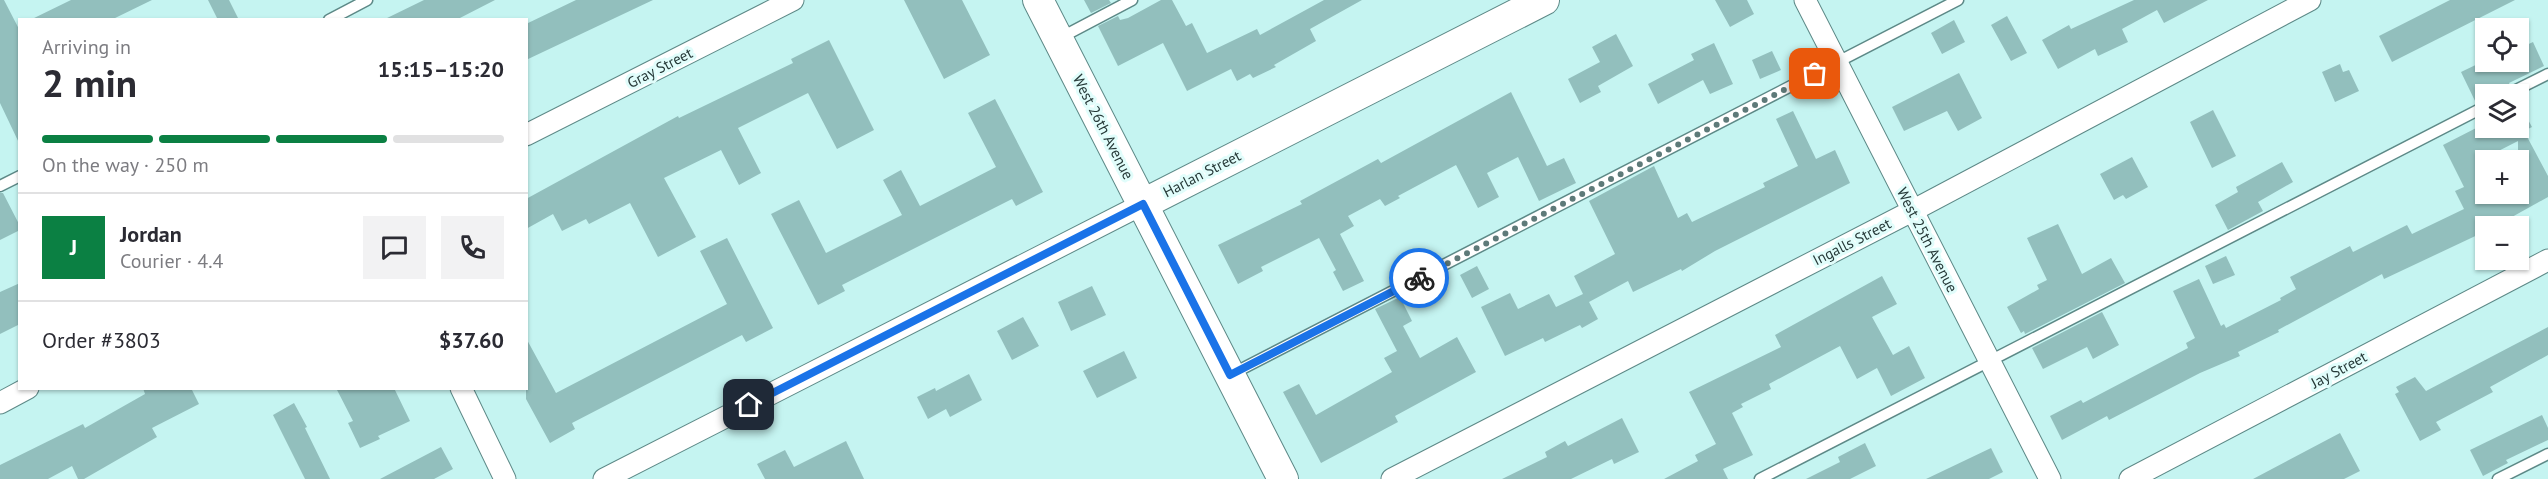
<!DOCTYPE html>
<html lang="en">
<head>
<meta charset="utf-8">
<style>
	body { margin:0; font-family:"PT Sans",sans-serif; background:#f2f2f3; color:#2b2b33; height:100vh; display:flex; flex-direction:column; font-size:22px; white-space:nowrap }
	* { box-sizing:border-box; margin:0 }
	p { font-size:20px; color:#7c7c81 }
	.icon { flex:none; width:33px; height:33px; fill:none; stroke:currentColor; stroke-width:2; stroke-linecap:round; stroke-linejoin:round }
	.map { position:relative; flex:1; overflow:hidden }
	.side { position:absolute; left:18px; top:18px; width:510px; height:372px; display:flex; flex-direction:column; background:#fff; border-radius:0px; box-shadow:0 2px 4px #0004 }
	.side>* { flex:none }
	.fabs { position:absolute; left:2475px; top:18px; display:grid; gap:12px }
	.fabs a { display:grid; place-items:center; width:54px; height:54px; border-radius:0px; background:#fff; box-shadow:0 2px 4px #0004; font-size:30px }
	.pin { position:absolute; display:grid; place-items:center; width:51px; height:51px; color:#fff; margin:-26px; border-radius:12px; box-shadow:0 3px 9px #0006 }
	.courier { position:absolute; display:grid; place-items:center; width:60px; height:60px; margin:-30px; border:4px solid #1a73e8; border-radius:50%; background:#fff; color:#222; box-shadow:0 2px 8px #0007 }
	.headline em { font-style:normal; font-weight:700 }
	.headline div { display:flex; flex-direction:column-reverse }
	.headline { display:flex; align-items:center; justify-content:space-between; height:102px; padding:0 24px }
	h1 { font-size:39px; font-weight:700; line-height:45px }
	.bar { display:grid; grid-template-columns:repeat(4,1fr); gap:9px 6px; align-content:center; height:72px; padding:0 24px }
	.bar i { height:8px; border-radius:4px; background:#e1e1e2 }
	.bar .on { background:#0b8043 }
	.bar p { grid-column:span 4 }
	.line { display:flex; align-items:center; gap:15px; padding:0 24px; border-top:2px solid #e1e1e2 }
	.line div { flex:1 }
	.round { display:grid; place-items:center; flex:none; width:63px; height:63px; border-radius:0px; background:#f2f2f3 }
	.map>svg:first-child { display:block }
	.building { fill:#92bfbd; fill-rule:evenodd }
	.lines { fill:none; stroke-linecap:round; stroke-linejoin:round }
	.lane-casing { stroke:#5d8987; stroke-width:13 }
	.street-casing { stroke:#5d8987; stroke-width:23 }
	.secondary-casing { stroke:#5d8987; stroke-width:32 }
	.lane { stroke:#fff; stroke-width:10 }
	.street { stroke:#fff; stroke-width:21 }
	.secondary { stroke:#fff; stroke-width:30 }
	.done { stroke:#5e7a79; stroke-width:6; stroke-dasharray:0 10.8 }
	.route { stroke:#1a73e8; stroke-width:8 }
	.labels { text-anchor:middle; stroke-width:6; stroke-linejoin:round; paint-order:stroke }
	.street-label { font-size:15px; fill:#263938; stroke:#e1fdfb }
</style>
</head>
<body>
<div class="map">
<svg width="2548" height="479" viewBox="0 0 2548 479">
	<rect width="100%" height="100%" fill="#c5f4f1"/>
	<path class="building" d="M0,0h4l16,31v114l-20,-42z
		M71,0h81l-41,20h-81z
		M208,0h21l10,20h-21z
		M424,0h71l-39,20h-73z
		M576,0h77l-127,60v-36z
		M904,0h58l28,55 -46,24z
		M1084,0h25l2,3 -20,10z
		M1161,0h11l14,26 6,-3 15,30 50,-24 3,6 64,-35h38l-52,29 6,12 -42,24 2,2 -23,11 -3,-4 -13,7 -6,-12 -44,22 -24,-48 -45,23 -20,-40 20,-10 2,4 8,-2z
		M1715,0h32l7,14 -24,13z
		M2134,0h74l-44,23 -7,-13 -35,19 6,13 -30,14 -3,-7 -37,20 -16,-29 27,-15 2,4z
		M2450,0h65l-123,62 -13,-26z
		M2007,16l20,37 -16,8 -20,-36z
		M1954,20l11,22 -23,12 -11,-21z
		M1616,34l17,32 -35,20 3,6 -21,11 -12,-24 32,-17 -8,-15z
		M829,40l45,90 -37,19 -29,-56 -70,35 23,45 -22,12 -18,-35 -57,28 32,59 -38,20 -28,-54 -41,21 -3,-5 -24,12 -9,-17 -27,15v-30l152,-83 1,2 114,-55 -2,-4z
		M2533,42l11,24 -35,17 1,2 -8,4 -1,5h-15v5l-10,4 -15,-31 25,-12v5l6,-3h26v-13z
		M1714,43l19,41 -23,10 -7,-14 -45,24 -10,-20 46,-24 -3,-6z
		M1772,51l9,19 -21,9 -8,-19z
		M2340,64l3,8 6,-2 10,21 -24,11 -13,-30z
		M1959,73l23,45 -24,13 -11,-20 -43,20 -12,-24z
		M1511,92l36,74 17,-8 12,25 -37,18 -21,-44 -31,16 12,24 -21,11 -22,-43 -58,31 2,2 -15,8 -5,-7 -32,17 6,10 -14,8 24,47 -21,10 -10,-19 3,-2 -17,-32 -58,29 2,4 -25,13 -20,-39 84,-41 -2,-3 78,-42 3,4z
		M995,99l48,93 -27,14 -4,-7 -170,86 3,6 -27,14 -47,-91 28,-14 27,53 76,-38 -19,-35 18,-10 19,36 76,-39 -28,-54z
		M2518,101l14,26 -8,4 24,45v21l-45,25 -9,4h-8v5l-102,48 -2,-5 -104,56 1,2 -41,20 2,4 -40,17 -91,47 -2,-4 -45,24 -12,-24 31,-16 2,3 105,-55 -2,-5 9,-5 -22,-47 26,-12 22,47 3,-2 2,4 55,-28 -1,-2 16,-9 -6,-12 60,-31 3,6 54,-27 5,9 52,-25 -9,-18 9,-4 -21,-42 39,-20 3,-2 -3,-7 4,-1v13h32zM2518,141v53h-32v-8l-11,-23z
		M2213,110l23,46 -24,12 -22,-46z
		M1793,111l23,48 19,-9 15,33 -135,68 -33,20 -1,-2 -48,23 -5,-11 -39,21 9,17 -16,9 -2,-3 -35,17 -2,-4 -38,18 -24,-49 29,-14 8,16 31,-15 7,13 27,-13 -9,-18 41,-22 -26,-53 65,-35 24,52 9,-5 5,9 73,-35 -2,-4 35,-17 -22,-47z
		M2132,157l16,30 -22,12 -3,-4 -9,5 -14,-26z
		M2282,162l11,20 -35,20 5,9 -35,19 -13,-25 23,-13 -2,-5z
		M0,193h3l17,33v4l-20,10z
		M2058,224l24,50 29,-16 14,25 -100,51 -1,-3 -3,2 -14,-26 32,-18 -2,-4 10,-5 -20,-42z
		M727,238l46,90 -27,14 -4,-7 -170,88 3,6 -25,14 -24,-44v-61l30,55 171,-89 -27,-53z
		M2226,256l9,19 -22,9 -8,-18z
		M1477,266l12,23 -17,9 -12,-23z
		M1882,276l15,28 -25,13 21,38 16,-9 16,32 -34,18 -14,-28 -20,11 -17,-33 -71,38 2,5 -30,15 2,3 -11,6 21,42 -30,14 5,10h-64l34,-18 -3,-6 21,-11 -27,-52 92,-45 -6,-12z
		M20,283v41l-20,10v-42z
		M1092,286l14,29 -35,16 -13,-29z
		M1400,297l12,24 -9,5 17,32 37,-21 19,35 -81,44 3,6 -77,41 -38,-71 16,-8 17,31 76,-43 -8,-14 13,-7 -22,-42z
		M2102,312l17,33 -26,14 -6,-12 -44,22 -11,-21z
		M1023,317l16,29 -27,14 -15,-29z
		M2548,327v28l-58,32 3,5 -57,30 5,8 -21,11 -25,-47 4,-2 -3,-5 19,-10 11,14z
		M1124,351l13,27 -40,20 -14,-27z
		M969,374l13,26 -32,17 -4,-8 -18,10 -11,-22 18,-9 1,3z
		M143,388h48l8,16 -47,24 5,9 -73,42h-6l-6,-13 -24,13h-48v-14l83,-41 2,4 60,-34z
		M336,388h58l16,33 -32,15 2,3 -20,9 -12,-25 5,-2z
		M294,403l13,24 -2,1 25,51h-25l-32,-64z
		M2542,415l6,13v12l-42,20 2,3 -25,13 -13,-26z
		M1622,418l17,34 -25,12 -2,-5 -41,20h-69l45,-22 -2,-5 20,-11 3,5z
		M2340,433l20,38 -16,8h-91z
		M846,441l18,38h-99l-8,-15 28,-14 9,17z
		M1865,443l11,23 -26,13h-44l34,-17 -2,-5z
		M441,447l12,22 -19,10h-54z
		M1991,448l12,24 -14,7h-63z"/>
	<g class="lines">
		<g class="lane-casing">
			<path id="lane" d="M329,20l38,-20
				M1058,39l74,-39
				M2508,94l40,-20
				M0,186l20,-10
				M1230,375l728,-375
				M1760,479l726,-373
				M2498,479l50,-25"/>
		</g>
		<g class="street-casing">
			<path id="street" d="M1805,0l245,479
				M526,135l267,-135
				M461,388l44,91
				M0,403l28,-15
				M604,479l539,-275
				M1392,479l520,-268 398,-211
				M2130,479l418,-219"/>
		</g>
		<g class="secondary-casing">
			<path id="secondary" d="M1038,0l245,479
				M1143,204l401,-204"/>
		</g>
		<use href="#lane" class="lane"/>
		<use href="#street" class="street"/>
		<use href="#secondary" class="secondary"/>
	</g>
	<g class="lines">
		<path class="done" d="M1419,278l396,-204"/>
		<path class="route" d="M749,405l394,-201 87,171 189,-97"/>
	</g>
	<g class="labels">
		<g class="street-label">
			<text transform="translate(660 68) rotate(-27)" y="5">Gray Street</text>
			<text transform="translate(1103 127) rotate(63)" y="5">West 26th Avenue</text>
			<text transform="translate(1202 174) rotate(-27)" y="5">Harlan Street</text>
			<text transform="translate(1927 240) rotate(63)" y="5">West 25th Avenue</text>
			<text transform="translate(1852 242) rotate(-27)" y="5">Ingalls Street</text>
			<text transform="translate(2339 370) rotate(-28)" y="5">Jay Street</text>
		</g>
	</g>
</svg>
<div class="fabs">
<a><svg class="icon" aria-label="locate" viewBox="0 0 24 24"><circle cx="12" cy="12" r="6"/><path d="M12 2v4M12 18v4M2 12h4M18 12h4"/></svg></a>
<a><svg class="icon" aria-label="layers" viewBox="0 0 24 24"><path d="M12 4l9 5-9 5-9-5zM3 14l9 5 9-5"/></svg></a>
<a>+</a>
<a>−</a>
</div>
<div class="pin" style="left:1815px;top:74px;background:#ea580c"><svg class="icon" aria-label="bag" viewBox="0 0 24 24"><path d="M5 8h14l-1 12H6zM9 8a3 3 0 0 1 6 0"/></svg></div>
<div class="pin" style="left:749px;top:405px;background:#1f2937"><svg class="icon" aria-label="home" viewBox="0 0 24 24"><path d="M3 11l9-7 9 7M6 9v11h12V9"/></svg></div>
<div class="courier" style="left:1419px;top:278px"><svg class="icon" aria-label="bike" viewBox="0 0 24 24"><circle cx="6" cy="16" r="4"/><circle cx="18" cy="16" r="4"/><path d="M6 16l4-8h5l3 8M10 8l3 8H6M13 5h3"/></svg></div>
<section class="side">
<div class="headline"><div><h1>2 min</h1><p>Arriving in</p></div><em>15:15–15:20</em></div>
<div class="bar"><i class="on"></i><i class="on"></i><i class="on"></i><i></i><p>On the way · 250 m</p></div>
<div class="line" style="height:108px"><b class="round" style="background:#0b8043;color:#fff">J</b><div><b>Jordan</b><p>Courier · 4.4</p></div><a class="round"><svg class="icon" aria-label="chat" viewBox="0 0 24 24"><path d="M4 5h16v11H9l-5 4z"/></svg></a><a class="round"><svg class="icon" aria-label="phone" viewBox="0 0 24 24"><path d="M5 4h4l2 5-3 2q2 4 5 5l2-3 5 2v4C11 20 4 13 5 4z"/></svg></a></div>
<div class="line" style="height:78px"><div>Order #3803</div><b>$37.60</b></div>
</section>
</div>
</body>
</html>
